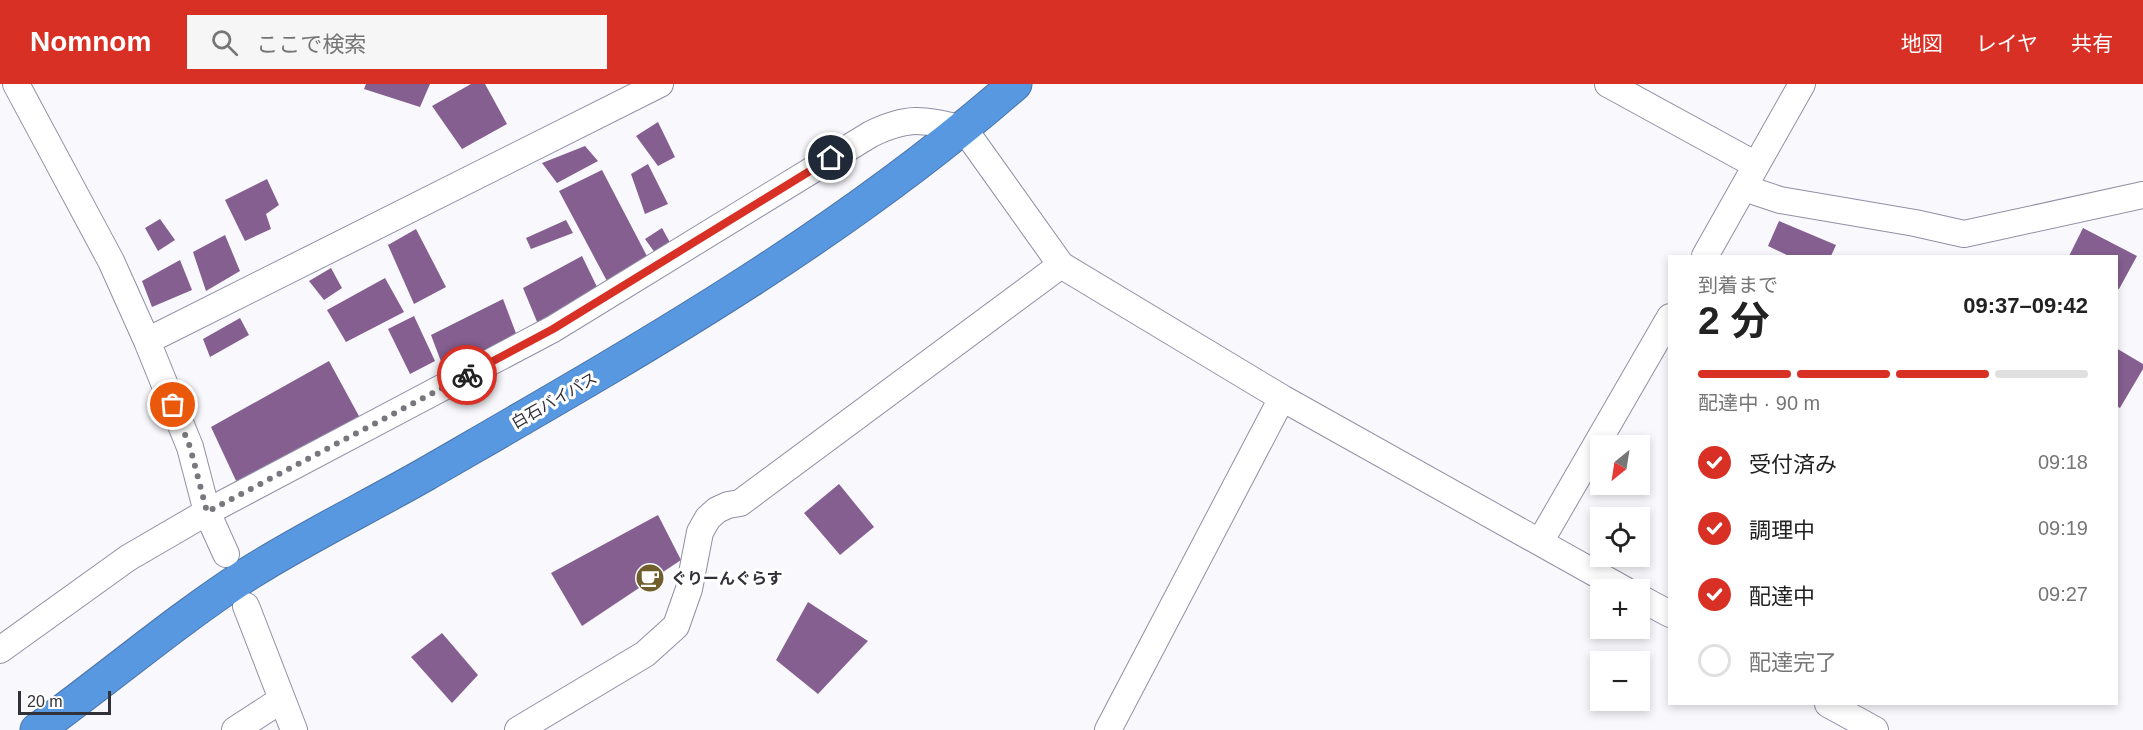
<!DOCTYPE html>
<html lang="ja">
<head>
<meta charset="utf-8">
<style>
	body { margin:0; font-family:Arial,"Noto Sans JP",sans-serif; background:#f6f6f6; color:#222; height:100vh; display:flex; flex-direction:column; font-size:22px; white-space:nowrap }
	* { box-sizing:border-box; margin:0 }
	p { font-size:20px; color:#767676 }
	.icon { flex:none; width:33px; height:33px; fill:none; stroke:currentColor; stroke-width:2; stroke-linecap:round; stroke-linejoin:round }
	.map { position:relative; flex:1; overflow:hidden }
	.sheet { position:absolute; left:1668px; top:171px; width:450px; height:450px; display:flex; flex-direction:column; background:#fff; border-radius:0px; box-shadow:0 3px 9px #0003 }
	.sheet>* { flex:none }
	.needle { width:39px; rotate:210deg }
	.controls { position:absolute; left:1590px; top:351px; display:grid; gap:12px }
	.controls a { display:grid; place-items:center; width:60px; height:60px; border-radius:0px; background:#fff; box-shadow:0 3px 9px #0003; font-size:30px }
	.scale { position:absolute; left:18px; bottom:15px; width:93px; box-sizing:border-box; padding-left:6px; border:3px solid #31313a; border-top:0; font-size:16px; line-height:21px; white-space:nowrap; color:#31313a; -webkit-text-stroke:4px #fff; paint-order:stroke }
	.pin { position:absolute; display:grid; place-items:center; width:51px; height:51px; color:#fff; margin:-26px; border:3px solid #fff; border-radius:50%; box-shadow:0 2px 6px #0007 }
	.courier { position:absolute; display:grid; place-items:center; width:60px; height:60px; margin:-30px; border:4px solid #d93025; border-radius:50%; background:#fff; color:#222; box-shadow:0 2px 8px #0007 }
	.headline em { font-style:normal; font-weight:700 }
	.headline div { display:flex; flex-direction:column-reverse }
	.headline { display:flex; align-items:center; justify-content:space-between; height:102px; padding:0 30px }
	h1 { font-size:39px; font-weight:700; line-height:45px }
	.bar { display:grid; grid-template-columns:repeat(4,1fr); gap:9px 6px; align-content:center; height:72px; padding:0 30px }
	.bar i { height:8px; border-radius:4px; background:#e0e0e0 }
	.bar .on { background:#d93025 }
	.bar p { grid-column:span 4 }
	ol { padding:0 30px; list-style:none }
	li { display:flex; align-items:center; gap:18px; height:66px }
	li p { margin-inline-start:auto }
	li .icon { padding:6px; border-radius:50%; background:#d93025; color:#fff; stroke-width:4 }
	li:last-child { color:#767676 }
	li i { width:33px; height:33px; border:3px solid #e0e0e0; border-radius:50% }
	header { display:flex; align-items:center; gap:36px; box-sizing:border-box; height:84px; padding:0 30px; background:#d93025; color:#fff }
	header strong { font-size:28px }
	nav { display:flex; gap:33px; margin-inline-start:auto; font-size:21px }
	.search { width:420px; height:54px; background:#f6f6f6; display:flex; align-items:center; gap:15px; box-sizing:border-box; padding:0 21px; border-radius:0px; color:#767676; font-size:22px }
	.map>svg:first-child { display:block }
	.building { fill:#855f90 }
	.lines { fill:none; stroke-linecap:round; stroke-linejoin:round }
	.street-casing { stroke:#9090a6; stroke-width:28 }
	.highway-casing { stroke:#4a74a7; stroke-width:35 }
	.street { stroke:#fff; stroke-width:26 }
	.highway { stroke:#5798e1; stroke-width:33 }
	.done { stroke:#77777e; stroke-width:6; stroke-dasharray:0 10.8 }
	.route { stroke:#d93025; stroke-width:8 }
	.labels { text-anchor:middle; stroke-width:6; stroke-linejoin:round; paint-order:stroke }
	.street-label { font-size:16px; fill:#31313a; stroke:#fff }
	.poi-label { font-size:16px; font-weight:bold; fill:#31313a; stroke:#fff; text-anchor:start }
</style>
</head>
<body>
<header>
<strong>Nomnom</strong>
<div class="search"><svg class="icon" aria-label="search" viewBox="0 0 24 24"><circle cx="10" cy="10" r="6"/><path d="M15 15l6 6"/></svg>ここで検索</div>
<nav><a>地図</a><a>レイヤ</a><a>共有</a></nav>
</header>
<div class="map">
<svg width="2143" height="646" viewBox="0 0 2143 646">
	<rect width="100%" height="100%" fill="#f8f8fd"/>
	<path class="building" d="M366,0h64l-10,23 -56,-18z
		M471,0h14l22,40 -45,25 -30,-43z
		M658,38l17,35 -17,9 -22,-30z
		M585,62l13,15 -41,22 -15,-20z
		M648,80l20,40 -23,10 -14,-40z
		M602,86l47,90 -41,23 -49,-92z
		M267,95l12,26 -13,9 5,15 -26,12 -20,-41z
		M160,135l15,21 -17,11 -13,-23z
		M566,136l7,13 -42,16 -5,-11z
		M1779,137l57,24 -5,11h-42l-21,-10z
		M662,144l11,20 -15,9 -13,-18z
		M2083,144l54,28 -18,33 -3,-1v-32h-47z
		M416,145l30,58 -32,17 -26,-59z
		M225,151l15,36 -34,20 -13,-39z
		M582,172l16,33 -60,35 -15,-36z
		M180,176l12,30 -40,17 -10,-26z
		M331,184l11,20 -18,12 -15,-19z
		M385,194l19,34 -58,30 -19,-32z
		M503,215l14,37 -72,36 -14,-37z
		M414,232l21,45 -25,13 -22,-45z
		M240,234l9,17 -39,22 -7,-18z
		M2116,264l27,16v5l-23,39 -4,-2z
		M329,277l31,57 -122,67 -27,-58z
		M839,400l35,43 -34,28 -36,-42z
		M658,431l23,45 -99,66 -31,-53z
		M808,518l60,39 -50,53 -42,-34z
		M442,549l36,42 -26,28 -41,-46z"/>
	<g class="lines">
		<g class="street-casing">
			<path id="street" d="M16,0l95,177 36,80 43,106 17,65 19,42
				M1608,0l148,81
				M1744,104l36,12 135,23 49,11 179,-39
				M1705,172l97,-172
				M147,257l513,-257
				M1540,458l130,-225
				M1640,514l30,16
				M246,522l48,124
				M0,566l128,-92 79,-46 346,-183 318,-195c39,-19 53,-14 93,-5l97,136 221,133
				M1828,620l47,26
				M235,646l46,-30
				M518,646l127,-76 31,-28 13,-37 11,-57 8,-14 9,-8 11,-5 12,-2 321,-238
				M1108,646l174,-332 343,192"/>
		</g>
		<g class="highway-casing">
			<path id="highway" d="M37,646c72,-52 139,-110 214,-158 56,-35 117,-65 175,-98 204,-118 411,-234 589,-390"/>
		</g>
		<use href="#street" class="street"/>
		<use href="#highway" class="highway"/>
	</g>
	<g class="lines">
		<path class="done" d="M173,321l17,42 17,65 260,-137"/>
		<path class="route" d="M467,291l86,-46 278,-171"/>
	</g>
	<defs>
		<g id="cafe-disc" transform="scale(1.5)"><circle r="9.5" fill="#715e2d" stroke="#fff"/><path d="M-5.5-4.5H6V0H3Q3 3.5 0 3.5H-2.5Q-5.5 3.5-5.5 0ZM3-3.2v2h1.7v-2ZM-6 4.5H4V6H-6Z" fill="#fff"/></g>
	</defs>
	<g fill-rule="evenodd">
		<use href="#cafe-disc" x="650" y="494"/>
	</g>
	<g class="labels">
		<g class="street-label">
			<text transform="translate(554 316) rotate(-30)" y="6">白石バイパス</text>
		</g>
		<g class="poi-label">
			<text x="671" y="500">ぐりーんぐらす</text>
		</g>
	</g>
</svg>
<div class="controls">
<a><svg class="needle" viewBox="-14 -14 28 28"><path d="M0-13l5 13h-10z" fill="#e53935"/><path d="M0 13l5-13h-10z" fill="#767676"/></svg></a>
<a><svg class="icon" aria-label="locate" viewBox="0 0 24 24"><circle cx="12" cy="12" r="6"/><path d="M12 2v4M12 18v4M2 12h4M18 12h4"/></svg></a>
<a>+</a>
<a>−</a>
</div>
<div class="scale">20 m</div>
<div class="pin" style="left:173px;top:321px;background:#ea580c"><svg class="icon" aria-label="bag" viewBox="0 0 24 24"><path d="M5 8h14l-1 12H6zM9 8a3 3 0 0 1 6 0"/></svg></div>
<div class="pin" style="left:831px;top:74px;background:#1f2937"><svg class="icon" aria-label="home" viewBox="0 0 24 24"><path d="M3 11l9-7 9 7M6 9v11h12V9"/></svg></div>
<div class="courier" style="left:467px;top:291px"><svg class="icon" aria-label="bike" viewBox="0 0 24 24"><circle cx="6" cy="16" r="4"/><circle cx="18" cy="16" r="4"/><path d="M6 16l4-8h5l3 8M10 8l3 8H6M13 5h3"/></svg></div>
<section class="sheet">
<div class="headline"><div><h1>2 分</h1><p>到着まで</p></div><em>09:37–09:42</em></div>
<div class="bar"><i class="on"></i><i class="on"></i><i class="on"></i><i></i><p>配達中 · 90 m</p></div>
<ol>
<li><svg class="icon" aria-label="check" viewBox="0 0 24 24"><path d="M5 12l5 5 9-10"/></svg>受付済み<p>09:18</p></li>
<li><svg class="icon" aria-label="check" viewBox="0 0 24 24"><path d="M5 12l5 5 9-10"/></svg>調理中<p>09:19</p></li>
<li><svg class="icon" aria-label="check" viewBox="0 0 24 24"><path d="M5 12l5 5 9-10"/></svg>配達中<p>09:27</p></li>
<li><i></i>配達完了</li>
</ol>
</section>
</div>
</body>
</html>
